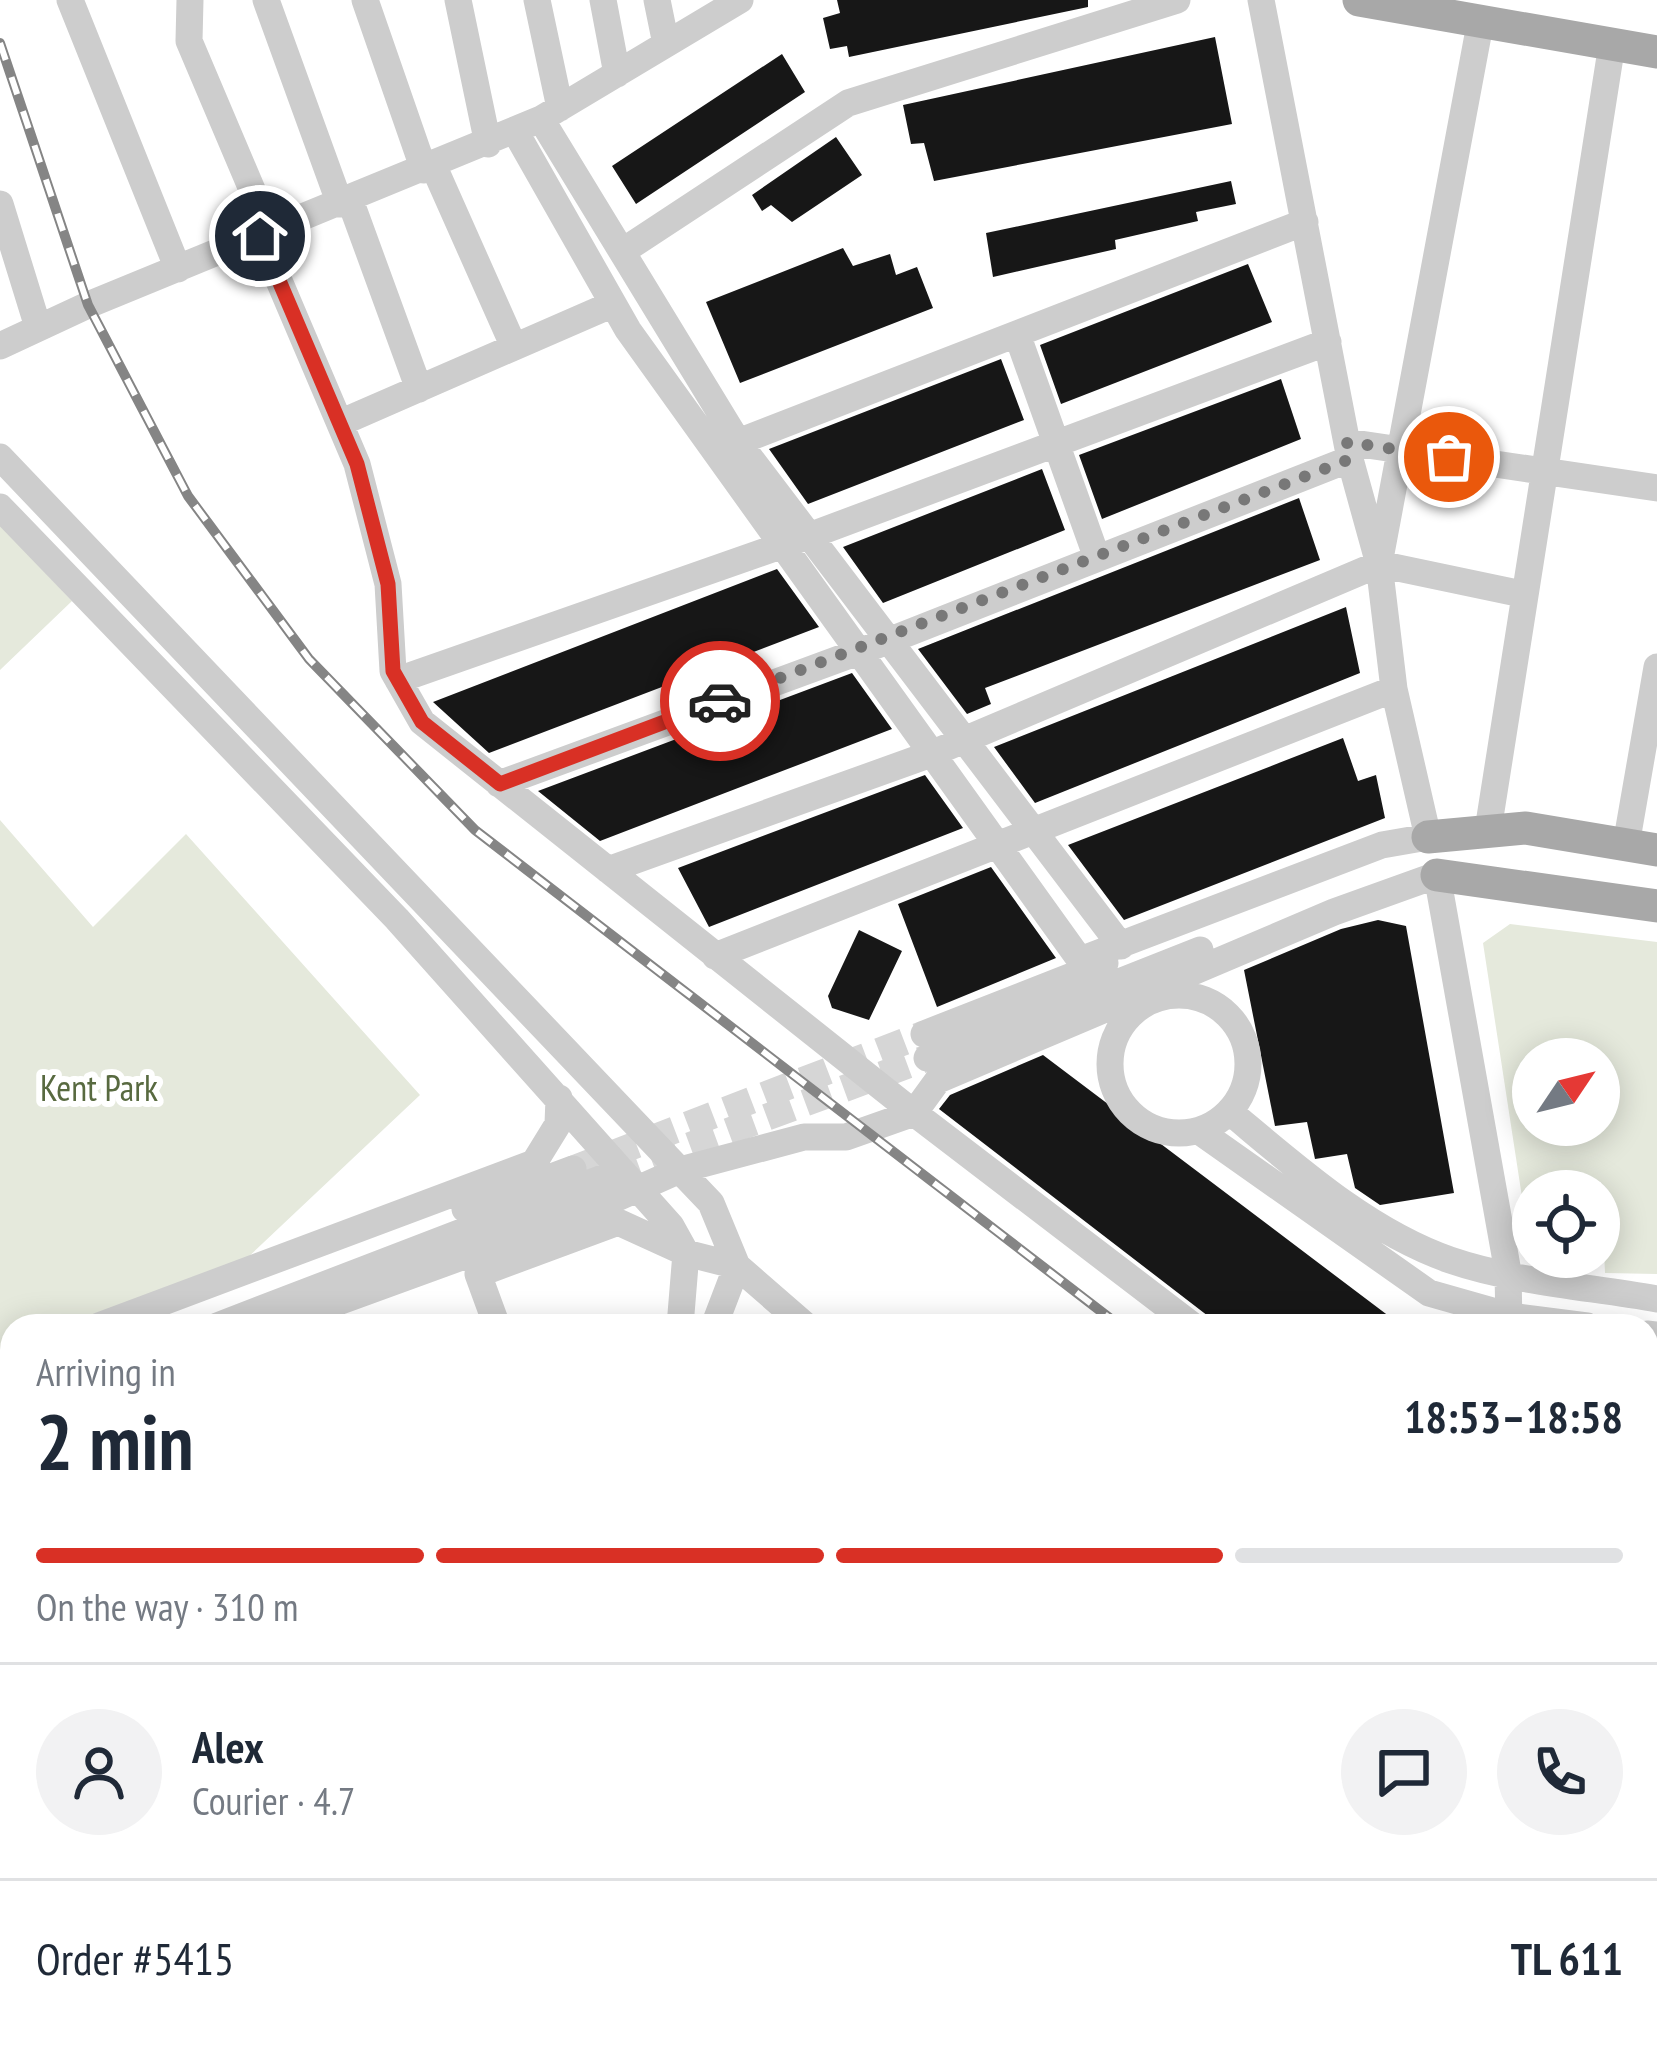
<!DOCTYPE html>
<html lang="en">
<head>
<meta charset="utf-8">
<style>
	body { margin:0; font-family:"PT Sans Narrow",sans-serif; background:#f2f2f3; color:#1f2937; height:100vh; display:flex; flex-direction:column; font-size:45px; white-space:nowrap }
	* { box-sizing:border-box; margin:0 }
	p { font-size:39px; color:#747a83 }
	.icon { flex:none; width:66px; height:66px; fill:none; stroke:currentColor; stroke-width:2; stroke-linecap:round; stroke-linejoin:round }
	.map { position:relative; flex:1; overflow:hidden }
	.drawer { position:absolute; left:0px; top:1314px; width:1659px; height:747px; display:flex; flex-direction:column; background:#fff; border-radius:36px 36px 0 0; box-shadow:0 6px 30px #0003 }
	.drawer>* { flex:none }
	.needle { width:78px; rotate:55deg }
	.controls { position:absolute; left:1512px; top:1038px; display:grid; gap:24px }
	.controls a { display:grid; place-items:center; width:108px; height:108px; border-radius:50%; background:#fff; box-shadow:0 6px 30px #0003; font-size:60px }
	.pin { position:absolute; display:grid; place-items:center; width:102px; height:102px; color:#fff; margin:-51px; border:6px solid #fff; border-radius:50%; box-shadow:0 3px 12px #0007 }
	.courier { position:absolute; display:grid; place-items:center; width:120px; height:120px; margin:-60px; border:9px solid #d93025; border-radius:50%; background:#fff; color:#222; box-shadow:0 3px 15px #0007 }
	.summary em { font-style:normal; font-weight:600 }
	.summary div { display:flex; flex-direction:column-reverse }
	.summary { display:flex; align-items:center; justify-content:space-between; height:204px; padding:0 36px }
	h1 { font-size:78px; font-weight:600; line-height:90px }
	.bar { display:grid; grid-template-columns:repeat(4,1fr); gap:18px 12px; align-content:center; height:144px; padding:0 36px }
	.bar i { height:15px; border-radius:9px; background:#e0e1e3 }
	.bar .active { background:#d93025 }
	.bar p { grid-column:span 4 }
	.line { display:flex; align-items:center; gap:30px; padding:0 36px; border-top:3px solid #e0e1e3 }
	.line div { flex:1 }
	.round { display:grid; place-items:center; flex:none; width:126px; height:126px; border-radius:63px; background:#f2f2f3 }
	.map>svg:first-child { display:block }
	.green { fill:#e5e9dc; fill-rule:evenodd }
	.building { fill:#171717 }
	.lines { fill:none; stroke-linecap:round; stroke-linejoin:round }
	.minor-tunnel { stroke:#d6d6d6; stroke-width:27; stroke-dasharray:27 14; stroke-linecap:butt }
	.minor { stroke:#cdcdcd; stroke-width:27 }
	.major { stroke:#a8a8a8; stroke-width:33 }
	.rail-casing { stroke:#858585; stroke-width:10 }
	.rail { stroke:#fff; stroke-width:6; stroke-dasharray:18; stroke-linecap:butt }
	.done { stroke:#787878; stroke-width:12; stroke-dasharray:0 21.6 }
	.route { stroke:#d93025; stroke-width:15 }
	.labels { text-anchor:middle; stroke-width:12; stroke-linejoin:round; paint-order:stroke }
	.park-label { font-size:36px; fill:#586a40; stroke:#fff }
</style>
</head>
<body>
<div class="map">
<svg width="1657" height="2059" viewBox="0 0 1657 2059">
	<rect width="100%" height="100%" fill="#fff"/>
	<path class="green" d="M0,525l72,76 -72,69z
		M0,820l93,107 93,-93 234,261 -177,167 -173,64h-58v21l-12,5z
		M1510,924l147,18v332l-52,-1 -4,-91 -79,15 -39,-254zM1599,1059v66h-66v-66z"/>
	<path class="building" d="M837,0h251v7l-239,50 -2,-11 -17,3 -7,-31 17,-5z
		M1215,37l17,87 -298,57 -10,-38 -13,1 -8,-39z
		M782,54l23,38 -169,112 -24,-38z
		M836,137l26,38 -70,47 -21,-17 -9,6 -10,-16z
		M1231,181l5,23 -40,8 2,9 -83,19 1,9 -123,28 -7,-44z
		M843,248l10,18 37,-12 6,21 21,-8 16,41 -193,75 -34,-81z
		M1248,264l24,58 -211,82 -21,-59z
		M1001,359l23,61 -216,84 -39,-55z
		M1281,379l20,60 -199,80 -23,-64z
		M1042,469l23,61 -182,73 -40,-56z
		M1299,498l21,62 -335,128 6,16 -24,10 -49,-65z
		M777,569l42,58 -330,126 -56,-51z
		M1346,607l14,66 -325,130 -41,-56z
		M852,673l40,56 -292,112 -62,-50z
		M1343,738l15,43 18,-6 9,43 -261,102 -56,-75z
		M925,775l38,53 -254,99 -31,-59z
		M991,867l65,91 -119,49 -39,-103z
		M1378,920l28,6 48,267 -74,12 -25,-17 -8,-34 -32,5 -8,-37 -32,4 -31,-156 97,-41z
		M859,930l43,21 -33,69 -37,-12 -4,-12z
		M1043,1055l359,271h-181l-282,-217 11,-14z"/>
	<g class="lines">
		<path class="minor-tunnel" d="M573,1169l351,-135
			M613,1174l314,-116"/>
		<path class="minor" d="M70,0l108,269
			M190,0l-1,41 81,191
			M266,0l74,204
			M365,0l59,170
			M458,0l30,144
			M537,0l23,108
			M603,0l14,74
			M657,0l9,44
			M1261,0l89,459 29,105 15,125 34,148
			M1481,19l-102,545 143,30
			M541,119l197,323 383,504
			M515,131l113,199 452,630 302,-115 46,-8
			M434,167l80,180
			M350,200l69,189
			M0,204l38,123
			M260,236l97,228 31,120 5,87 29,51 492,391 279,213
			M623,251l225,-148 329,-103
			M1017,334l80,224
			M0,346l88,-41 453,-186 199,-119
			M340,423l273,-119
			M738,442l567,-220
			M1347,442l310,46
			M0,457l711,746 26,63 69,60
			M0,507l397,412 274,307 15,27 -6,73
			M398,680l411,-144 519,-194
			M499,784l389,-143 462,-182
			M1488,830l124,-786
			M1626,845l31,-178
			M608,870l323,-116 448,-190
			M1437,875l71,397 1,54
			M715,956l679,-267
			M1110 1064a69 69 0 1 1 138 0a69 69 0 1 1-138 0Z
			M924,1034l181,-71
			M927,1058l273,-108
			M1230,1112c66,55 137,119 220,148 64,22 140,27 207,39
			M1199,1131l230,162 81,23 77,10
			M465,1209l108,-40
			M99,1326l435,-163 24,-39 1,-26
			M217,1326l396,-152
			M272,1326l316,-115 92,-41 124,-33h42l68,-24 24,-33 396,-168 103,-37
			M497,1326l-19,-52 140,-52 68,31 51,13 -23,60
			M1647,1334l10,1
			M0,1379l12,-5
			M0,1427l12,-4
			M1647,1506l10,-51
			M0,1588l12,-4
			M1647,1662l10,8
			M0,1670l12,39
			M0,1888l12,-4
			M0,2017l12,6
			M65,2049l2,10
			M312,2049l4,10
			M673,2049l3,10
			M916,2049l2,10
			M1143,2049l3,10
			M1271,2049l108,2 11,8
			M493,2059l25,-6
			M995,2059l31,-10"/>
		<path class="major" d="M1359,0l298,52
			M1428,837l98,-9 131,22
			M1437,875l220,31"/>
		<g class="rail-casing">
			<path id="rail" d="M0,43l88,262 100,191 121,163 166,171 645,496
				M1647,1726l10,7"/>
		</g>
		<use href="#rail" class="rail"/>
	</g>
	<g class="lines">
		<path class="done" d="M720,701l630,-242 -3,-17 102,15"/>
		<path class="route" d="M260,236l97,228 31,120 5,87 29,51 78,62 220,-83"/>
	</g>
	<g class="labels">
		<g class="park-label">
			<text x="99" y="1101">Kent Park</text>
		</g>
	</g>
</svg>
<div class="controls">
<a><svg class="needle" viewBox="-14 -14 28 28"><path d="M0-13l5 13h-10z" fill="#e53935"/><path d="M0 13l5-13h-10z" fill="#747a83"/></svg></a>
<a><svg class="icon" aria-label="locate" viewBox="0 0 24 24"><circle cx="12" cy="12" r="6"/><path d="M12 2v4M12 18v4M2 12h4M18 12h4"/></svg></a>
</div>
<div class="pin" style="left:1449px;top:457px;background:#ea580c"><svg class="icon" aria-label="bag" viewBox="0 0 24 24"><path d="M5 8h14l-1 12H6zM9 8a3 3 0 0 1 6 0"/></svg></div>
<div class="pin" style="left:260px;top:236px;background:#1f2937"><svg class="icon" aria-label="home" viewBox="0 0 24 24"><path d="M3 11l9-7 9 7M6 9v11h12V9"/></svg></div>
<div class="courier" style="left:720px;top:701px"><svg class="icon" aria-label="car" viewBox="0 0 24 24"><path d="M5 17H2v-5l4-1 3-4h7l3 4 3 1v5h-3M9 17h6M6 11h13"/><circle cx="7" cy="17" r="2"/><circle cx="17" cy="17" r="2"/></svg></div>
<section class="drawer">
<div class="summary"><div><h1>2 min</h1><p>Arriving in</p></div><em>18:53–18:58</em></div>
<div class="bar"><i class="active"></i><i class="active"></i><i class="active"></i><i></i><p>On the way · 310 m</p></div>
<div class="line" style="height:216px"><a class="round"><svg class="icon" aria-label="person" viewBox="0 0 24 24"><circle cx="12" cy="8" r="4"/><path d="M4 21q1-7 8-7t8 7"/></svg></a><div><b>Alex</b><p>Courier · 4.7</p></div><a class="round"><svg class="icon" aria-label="chat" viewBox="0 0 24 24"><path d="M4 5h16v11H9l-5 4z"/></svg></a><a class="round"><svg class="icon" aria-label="phone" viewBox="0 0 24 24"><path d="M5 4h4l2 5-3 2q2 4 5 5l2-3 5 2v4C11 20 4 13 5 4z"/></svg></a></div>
<div class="line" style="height:156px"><div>Order #5415</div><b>TL 611</b></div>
</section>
</div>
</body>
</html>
